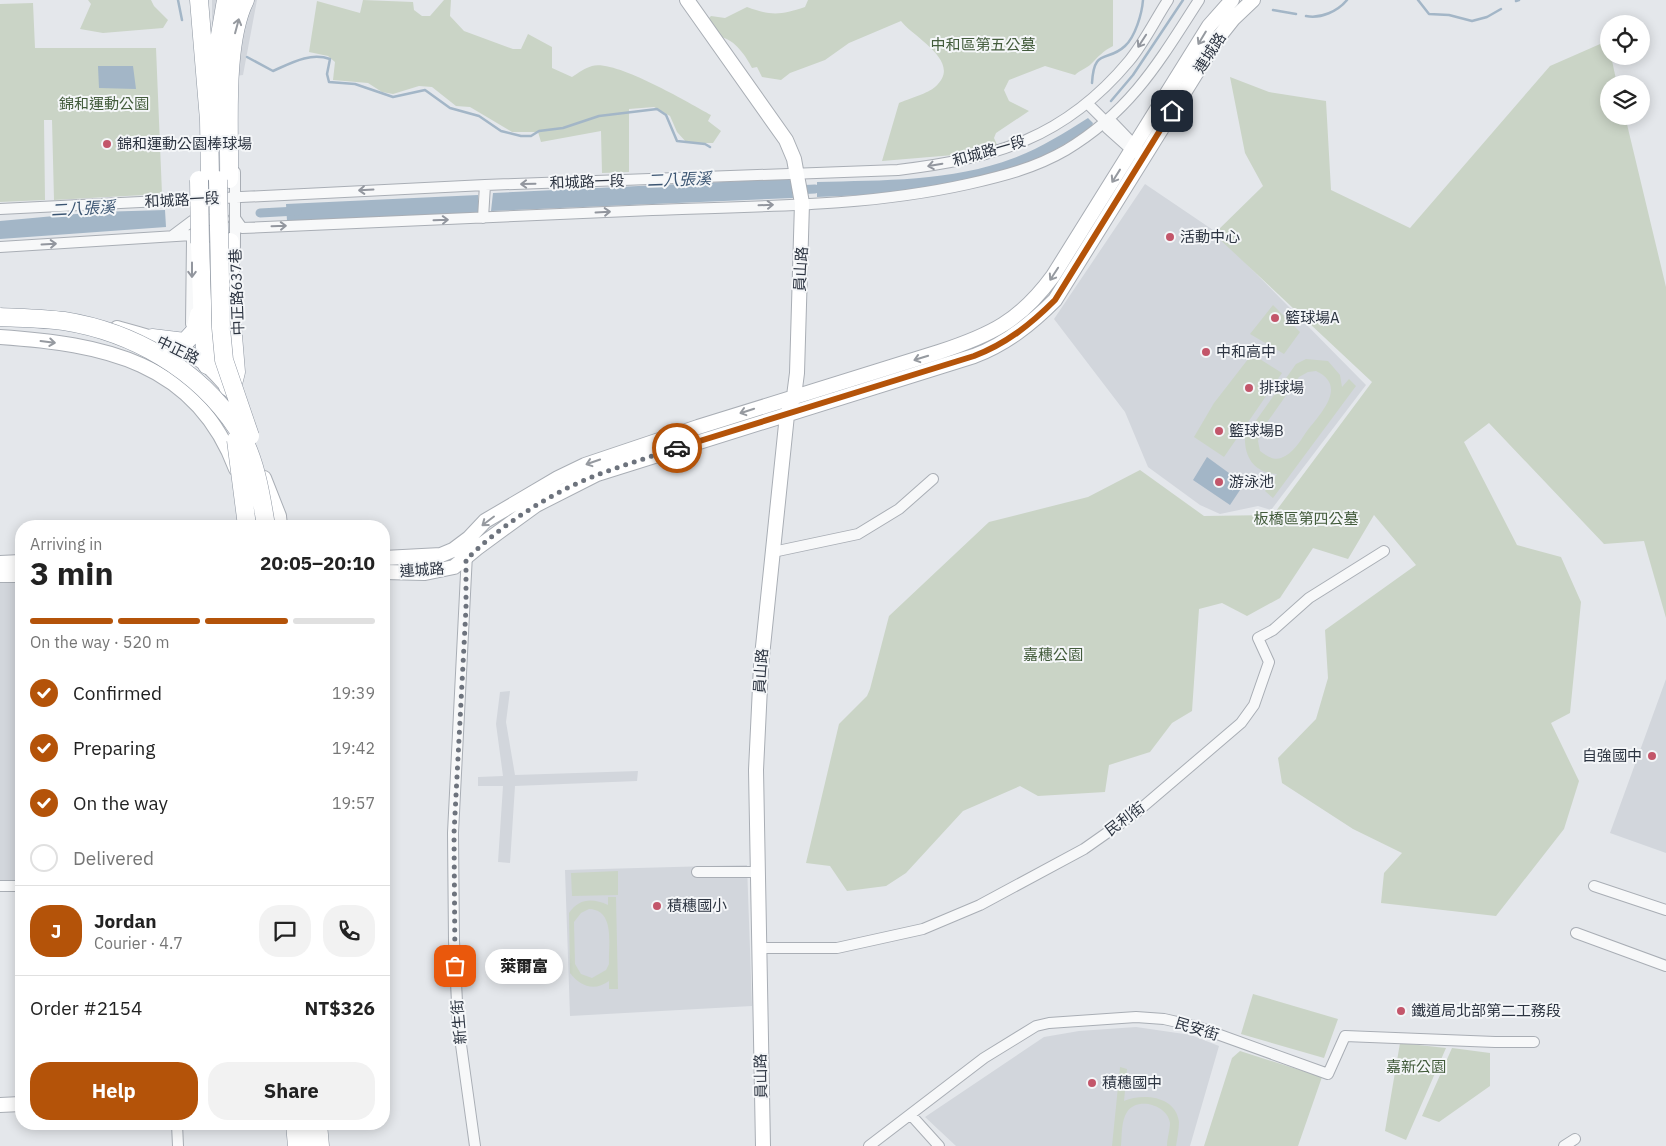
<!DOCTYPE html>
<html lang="en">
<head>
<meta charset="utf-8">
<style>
	body { margin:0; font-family:"IBM Plex Sans","Noto Sans TC",sans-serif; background:#f2f2f2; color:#222; height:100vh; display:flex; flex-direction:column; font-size:19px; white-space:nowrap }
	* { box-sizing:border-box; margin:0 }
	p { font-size:16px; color:#767676 }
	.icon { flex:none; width:28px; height:28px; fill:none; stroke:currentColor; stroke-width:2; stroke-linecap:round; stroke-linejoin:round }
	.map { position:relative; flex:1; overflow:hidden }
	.sheet { position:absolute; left:15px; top:520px; width:375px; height:610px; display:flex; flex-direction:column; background:#fff; border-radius:20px; box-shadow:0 2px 12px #0003 }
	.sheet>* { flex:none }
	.fabs { position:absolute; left:1600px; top:15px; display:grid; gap:10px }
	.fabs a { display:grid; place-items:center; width:50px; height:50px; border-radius:50%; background:#fff; box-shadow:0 2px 12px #0003; font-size:25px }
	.pin { position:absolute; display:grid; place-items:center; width:42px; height:42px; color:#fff; margin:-21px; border-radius:10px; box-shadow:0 2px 8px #0006 }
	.courier { position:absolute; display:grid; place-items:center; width:50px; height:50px; margin:-25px; border:4px solid #b45309; border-radius:50%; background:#fff; color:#222; box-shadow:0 1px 6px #0007 }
	.bubble { position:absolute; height:35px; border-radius:18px; background:#fff; box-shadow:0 2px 12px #0003; font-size:16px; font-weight:800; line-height:35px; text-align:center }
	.overview em { font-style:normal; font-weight:800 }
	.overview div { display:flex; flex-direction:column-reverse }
	.overview { display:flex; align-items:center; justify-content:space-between; height:85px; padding:0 15px }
	h1 { font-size:32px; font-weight:800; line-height:38px }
	.bar { display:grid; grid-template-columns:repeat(4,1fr); gap:8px 5px; align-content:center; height:60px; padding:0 15px }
	.bar i { height:6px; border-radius:4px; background:#e0e0e0 }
	.bar .current { background:#b45309 }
	.bar p { grid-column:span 4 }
	.line { display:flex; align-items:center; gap:12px; padding:0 15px; border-top:1px solid #e0e0e0 }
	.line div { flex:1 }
	.round { display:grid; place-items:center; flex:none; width:52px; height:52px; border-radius:20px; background:#f2f2f2 }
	ol { padding:0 15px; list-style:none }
	li { display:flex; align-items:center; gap:15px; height:55px }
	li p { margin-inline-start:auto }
	li .icon { padding:5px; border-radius:50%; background:#b45309; color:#fff; stroke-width:4 }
	li:last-child { color:#767676 }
	li i { width:28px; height:28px; border:2px solid #e0e0e0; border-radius:50% }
	.button { display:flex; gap:10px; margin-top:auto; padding:10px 15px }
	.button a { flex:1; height:58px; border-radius:20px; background:#b45309; color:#fff; font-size:20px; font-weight:800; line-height:58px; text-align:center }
	.button a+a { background:#f2f2f2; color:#222 }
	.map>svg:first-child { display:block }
	.built { fill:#d2d6dc }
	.green { fill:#cad4c6; fill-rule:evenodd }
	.water { fill:#a3b6c7 }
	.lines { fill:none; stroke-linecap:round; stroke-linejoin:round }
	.stream { stroke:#a3b6c7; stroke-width:2.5 }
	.canal { stroke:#a3b6c7; stroke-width:9 }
	.street-casing { stroke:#a9aeb5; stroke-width:12 }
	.secondary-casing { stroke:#a9aeb5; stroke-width:16 }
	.highway-casing { stroke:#8d95a0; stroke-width:19 }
	.street { stroke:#f7f8f9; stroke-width:10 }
	.secondary { stroke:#fff; stroke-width:14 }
	.highway { stroke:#fff; stroke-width:18 }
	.highway-bridge-casing { stroke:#8d95a0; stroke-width:19; stroke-linecap:butt }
	.highway-bridge { stroke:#fff; stroke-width:18 }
	.oneway { stroke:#969aa0 }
	.oneway2 { stroke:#92969e }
	.done { stroke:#6d737d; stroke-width:5; stroke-dasharray:0 9 }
	.route { stroke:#b45309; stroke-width:6 }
	.poi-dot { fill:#c3566a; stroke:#f4f6f8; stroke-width:2 }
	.labels { text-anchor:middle; stroke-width:4; stroke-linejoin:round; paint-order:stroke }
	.park-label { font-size:15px; fill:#435c3c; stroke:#f4f6f8 }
	.street-label { font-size:15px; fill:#2d3542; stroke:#f4f6f8 }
	.poi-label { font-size:15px; fill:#2d3542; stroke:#f4f6f8; text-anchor:start }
	.water-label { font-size:16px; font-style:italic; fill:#3b5572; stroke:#f4f6f8 }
</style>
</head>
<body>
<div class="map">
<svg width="1666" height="1146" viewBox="0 0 1666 1146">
	<rect width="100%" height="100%" fill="#e4e7eb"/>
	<path class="built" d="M212,0h45l-14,75 -31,4z
		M1145,184l68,46 153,155 -95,125 -13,-4 -38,8 -20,-9 -52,-38 -23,-55 -71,-93z
		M0,581h21v301h-21z
		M1666,679v174l-56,-20z
		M510,691l-4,31 9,53 123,-4 -1,10 -122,5 -5,77 -12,-1 5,-76h-25v-9l25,-1 -7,-52 4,-32z
		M747,865l5,141 -182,10 -5,-146z
		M1136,1027l55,8 28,11 -29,100h-234l-31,-29 119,-80 35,-6z"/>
	<path class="green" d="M88,0h63l3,6 14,14 -5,8 -60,5 -23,-4 11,-25z
		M363,0l50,2 1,8 8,6h8l14,-16h7l-1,16 14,15 49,18h8l7,-15 24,13v21l20,9c6,-4 13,-9 20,-11 23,-7 97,37 119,49l-3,6 13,10 -8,12h-26l-10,-11 -7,-16 -16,-9 -25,2v63l-27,1 -1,-42 -60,11 -3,-10h-26l-42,-25 -14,-1 -24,-19 -13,-1 -26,8 -11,-2 -14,-9 -35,-3 2,-18 -7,-6 -19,-4 8,-51 43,12z
		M808,0h305v46c-10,5 -14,10 -22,18 -4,4 -11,6 -16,11l-30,-9 -36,14 -5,10 5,11 20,10 -33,22 -2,5 4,9 -32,7 -84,7 17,-58c9,-4 30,-10 36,-16 29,-25 -21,-49 -34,-66l-52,22 -24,17 -35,13 -9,7 -19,-3 -5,-10 -5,1c-6,-12 -17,-28 -31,-31l-13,-18 3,-3 14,2 22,-11c24,9 34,8 58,0z
		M33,3l2,45h121l6,146 -108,6 -2,-80h-8l1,80 -45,2v-198z
		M1607,41l2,15h2l6,28h-8v32h16l41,171v331l-22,-77 -40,3 -115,-121 -25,19 53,103 44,12 20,45 -11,111 -19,10 28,58 -15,48 -68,87 -115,-13 3,-30 18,-20 -49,-24 -71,-46 -4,-25 38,-39 12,-41 -3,-48 91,-65 -42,-50 -26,44 -35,-11 -33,50 -33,18 -25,-13 -23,6 -7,102 -20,12 -22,29 -41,13 -4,27 -67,4 -18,-10 -57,25 -57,62 -20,13 -39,5 -17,-25 -24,-3 33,-139 28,-28 3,-7 19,-73 100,-94 99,-25 52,-27 64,46 69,-1 99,-133 -158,-148 49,-48 -18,-33 -15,-76 39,15 57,9 5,89 79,38 140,-162z
		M1273,305l27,27 -16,22 -34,-20z
		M1252,354l30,19 -58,84 -30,-20 20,-34z
		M1306,359l22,2 12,14 2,12 7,-8 7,7 -83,112 -8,-7 12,-17c-22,-1 -33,-16 -32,-38l51,-72zM1316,371c32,15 5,42 -9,60 -7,10 -14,23 -26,27 -8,3 -15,-3 -21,-7l-2,-10 3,-10 38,-54 9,-5z
		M618,871v24l-46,1 -1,-23z
		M608,897h8l2,92h-9v-8c-15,11 -29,5 -39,-8l-1,-60c10,-15 24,-15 39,-8zM589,909c27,1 19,37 20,55l-3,6 -14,8 -11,-4 -6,-10 -1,-42 7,-9z
		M1253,994l85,25 -14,39 -83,-24z
		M1400,1043l46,5 -40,92 -21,-9z
		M1452,1048l38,5v33l-51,36 -17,-6z
		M1240,1051l82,26 -24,69h-94l28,-88z
		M1120,1067l7,2 -3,32c19,-8 52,-5 55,21 0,8 -2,17 -3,24h-9c0,-7 3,-16 3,-23 -2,-18 -33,-27 -43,-11 -6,9 -5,24 -6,34h-9z"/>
	<path class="water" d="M98,66h35l3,23 -37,-1z
		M1088,118l5,5 -2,6 -40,23 -41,19 -120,23 -73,3v-15c66,-2 134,0 197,-24 27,-10 50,-25 74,-40z
		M787,179l5,2 1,17 -302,13 2,-18z
		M478,195v18l-191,8 -1,-17z
		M165,210l1,17 -166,12v-18l98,-9z
		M1207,457l37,27 -14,21 -37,-25z"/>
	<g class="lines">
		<path class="stream" d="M178,0l4,20
			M1418,0l11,14 20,1 23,6 15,-4 14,-8
			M1516,1l3,-1
			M1273,10l23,4
			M1306,16c15,3 32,-5 41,-16
			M247,57l26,14c18,-8 37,-19 57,-12l-3,15 2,8 26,2 38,13 32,-7 25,18 29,8 22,15 20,5h10l8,-5 24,-3 36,-12 58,-7 9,6 11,26 28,3 5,3
			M1092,83c2,-36 15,-20 33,-37 10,-9 17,-32 18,-46
			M1111,101l22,-26 50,-75"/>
		<path class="canal" d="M795,190l20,-1
			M260,213l37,-2"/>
		<g class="street-casing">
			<path id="street" d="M1087,103l19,19
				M1106,122l1,6 28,25
				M1106,122l7,1 25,26
				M235,172v75
				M0,209l485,-24 413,-15c97,-12 166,-31 231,-109 15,-18 26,-41 39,-61
				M235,218l7,10c137,-6 274,-12 410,-18 106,-4 213,-3 316,-26 35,-8 67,-16 98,-34 65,-39 93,-88 133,-150
				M483,218l2,-33
				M172,236l20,-15 32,-2
				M0,247l192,-12
				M191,324l1,-83
				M773,552l85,-18 41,-25 34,-30
				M467,554l-14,279 1,108 4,82 17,123
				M697,872h60
				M0,886h21
				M1594,886l72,24
				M1576,933l90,33
				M758,948h79l86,-19 57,-24 104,-56 54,-38 103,-88 13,-18 15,-43 -11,-24 15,-8 36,-32 75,-47
				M911,1115l28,31
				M177,1124l1,22
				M869,1146l115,-88 52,-32 13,-3 87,-6 28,2 31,7 133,48 17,-38 150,6h39
				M1564,1146l11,-7"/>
		</g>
		<g class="secondary-casing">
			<path id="secondary" d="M687,0l99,140 8,19 8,44 -5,170 -3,23 -7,19 -26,251 -5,104 7,376
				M117,328c29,8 63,16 87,35 11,9 21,21 30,32
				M0,337c102,7 196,24 236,132
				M264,478l15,38 1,10
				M384,558l57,-3 12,-5 16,-12 16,-17 73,-43 27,-13 113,-38 241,-75c52,-17 81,-31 114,-76l156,-250 23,-26
				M0,563l21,-1
				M384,572l41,1 29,-6 23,-19 59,-43 61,-31 377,-118c32,-12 57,-32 81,-56l163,-262 15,-19 20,-19
				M0,575h21
				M0,1105l21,-1
				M306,1124l2,22"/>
		</g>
		<g class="highway-casing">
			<path id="highway" d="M199,0l10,120 1,59
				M218,129l1,-88 7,-41
				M229,179c1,-49 -6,-135 16,-179
				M200,243l3,86 4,36
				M152,338l33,4 10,-11 4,-16
				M228,387l6,-7 2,-8 -5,-61 -1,-69
				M295,1124l2,22
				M318,1124l2,22"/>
		</g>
		<use href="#street" class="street"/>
		<use href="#secondary" class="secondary"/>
		<use href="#highway" class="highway"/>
		<g class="highway-bridge-casing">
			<path id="highway-bridge" d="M199,180l1,63
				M218,180l3,148 3,32 26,76
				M0,317c21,1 43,1 64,4 69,11 134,48 173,107 18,28 24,66 29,98
				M236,440l11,86"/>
		</g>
		<use href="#highway-bridge" class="highway-bridge"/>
	</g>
	<defs><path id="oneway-shaft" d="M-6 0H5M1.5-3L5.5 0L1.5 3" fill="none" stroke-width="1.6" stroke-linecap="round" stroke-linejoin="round" transform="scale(1.25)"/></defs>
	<g class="oneway">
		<use href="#oneway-shaft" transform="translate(237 26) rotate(-75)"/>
		<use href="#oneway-shaft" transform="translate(1202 38) rotate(121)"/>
		<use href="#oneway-shaft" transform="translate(1116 176) rotate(122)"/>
		<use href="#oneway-shaft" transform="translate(1054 274) rotate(123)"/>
		<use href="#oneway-shaft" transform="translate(48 342) rotate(7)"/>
		<use href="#oneway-shaft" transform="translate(921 358) rotate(163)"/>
		<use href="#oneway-shaft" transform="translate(747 411) rotate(162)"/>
		<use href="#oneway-shaft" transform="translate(593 462) rotate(161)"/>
		<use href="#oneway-shaft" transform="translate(488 521) rotate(143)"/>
	</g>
	<g class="oneway2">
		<use href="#oneway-shaft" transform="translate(1142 41) rotate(123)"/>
		<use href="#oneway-shaft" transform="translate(935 165) rotate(170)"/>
		<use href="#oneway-shaft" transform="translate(528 184) rotate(179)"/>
		<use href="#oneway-shaft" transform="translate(366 190) rotate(177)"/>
		<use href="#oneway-shaft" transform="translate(766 205) rotate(-2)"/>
		<use href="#oneway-shaft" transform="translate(603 212) rotate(-3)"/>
		<use href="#oneway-shaft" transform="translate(441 220) rotate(-2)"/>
		<use href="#oneway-shaft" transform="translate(279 226) rotate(-2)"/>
		<use href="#oneway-shaft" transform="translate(49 244) rotate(-3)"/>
		<use href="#oneway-shaft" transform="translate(192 270) rotate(90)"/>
	</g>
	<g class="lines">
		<path class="done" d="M455,966l-1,-133 12,-225v-48c33,-34 86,-68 131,-85 26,-10 53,-18 80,-27"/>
		<path class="route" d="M677,448l297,-92c32,-12 57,-32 81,-56l117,-189"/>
	</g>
	<g class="poi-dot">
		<circle cx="107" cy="144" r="5"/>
		<circle cx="1170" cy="237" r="5"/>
		<circle cx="1275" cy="318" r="5"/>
		<circle cx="1206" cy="352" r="5"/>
		<circle cx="1249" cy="388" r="5"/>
		<circle cx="1219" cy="431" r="5"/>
		<circle cx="1219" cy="482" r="5"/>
		<circle cx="1652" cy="756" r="5"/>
		<circle cx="657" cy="906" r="5"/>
		<circle cx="1401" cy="1011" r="5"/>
		<circle cx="1092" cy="1083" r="5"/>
	</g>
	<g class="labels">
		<g class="park-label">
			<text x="983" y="50">中和區第五公墓</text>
			<text x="104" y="109">錦和運動公園</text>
			<text x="1306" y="524">板橋區第四公墓</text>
			<text x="1053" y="660">嘉穗公園</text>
			<text x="1416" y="1072">嘉新公園</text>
		</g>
		<g class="street-label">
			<text transform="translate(1210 53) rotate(-57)" y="5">連城路</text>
			<text transform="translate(989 151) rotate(-16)" y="5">和城路一段</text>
			<text transform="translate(587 182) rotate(-2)" y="5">和城路一段</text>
			<text transform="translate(182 200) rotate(-3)" y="5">和城路一段</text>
			<text transform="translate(801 269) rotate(-87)" y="5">員山路</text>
			<text transform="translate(237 292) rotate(-92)" y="5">中正路637巷</text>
			<text transform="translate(178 350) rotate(26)" y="5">中正路</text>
			<text transform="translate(422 570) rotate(-4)" y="5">連城路</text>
			<text transform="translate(761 671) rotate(-86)" y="5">員山路</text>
			<text transform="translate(1125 819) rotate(-37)" y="5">民利街</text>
			<text transform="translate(459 1022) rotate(-95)" y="5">新生街</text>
			<text transform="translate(1197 1029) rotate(17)" y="5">民安街</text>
			<text transform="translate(761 1076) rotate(-91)" y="5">員山路</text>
		</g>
		<g class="poi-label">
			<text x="117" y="149">錦和運動公園棒球場</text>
			<text x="1180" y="242">活動中心</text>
			<text x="1285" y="323">籃球場A</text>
			<text x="1216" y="357">中和高中</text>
			<text x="1259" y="393">排球場</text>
			<text x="1229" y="436">籃球場B</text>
			<text x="1229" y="487">游泳池</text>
			<text x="1642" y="761" text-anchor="end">自強國中</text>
			<text x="667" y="911">積穗國小</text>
			<text x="1411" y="1016">鐵道局北部第二工務段</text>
			<text x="1102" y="1088">積穗國中</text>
		</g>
		<g class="water-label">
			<text transform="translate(679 179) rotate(-2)" y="6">二八張溪</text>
			<text transform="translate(83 208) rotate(-3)" y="6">二八張溪</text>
		</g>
	</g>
</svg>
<div class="fabs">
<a><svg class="icon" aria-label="locate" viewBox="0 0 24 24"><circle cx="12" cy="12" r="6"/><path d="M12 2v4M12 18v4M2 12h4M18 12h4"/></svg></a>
<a><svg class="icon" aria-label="layers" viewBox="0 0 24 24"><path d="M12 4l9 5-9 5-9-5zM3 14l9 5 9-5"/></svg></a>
</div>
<div class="pin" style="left:455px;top:966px;background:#ea580c"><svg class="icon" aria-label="bag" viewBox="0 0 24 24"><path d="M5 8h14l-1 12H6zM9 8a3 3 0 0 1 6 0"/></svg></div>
<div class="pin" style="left:1172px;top:111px;background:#1f2937"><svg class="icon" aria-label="home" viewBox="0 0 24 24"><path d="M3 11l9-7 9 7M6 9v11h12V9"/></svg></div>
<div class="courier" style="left:677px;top:448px"><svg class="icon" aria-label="car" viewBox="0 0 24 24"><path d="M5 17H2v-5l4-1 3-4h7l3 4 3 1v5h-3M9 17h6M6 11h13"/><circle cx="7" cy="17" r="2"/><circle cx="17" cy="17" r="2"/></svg></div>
<div class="bubble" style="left:485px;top:949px;width:78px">萊爾富</div>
<section class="sheet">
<div class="overview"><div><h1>3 min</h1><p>Arriving in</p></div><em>20:05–20:10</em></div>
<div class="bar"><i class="current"></i><i class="current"></i><i class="current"></i><i></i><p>On the way · 520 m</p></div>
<ol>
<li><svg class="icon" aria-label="check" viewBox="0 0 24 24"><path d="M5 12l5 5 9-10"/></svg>Confirmed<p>19:39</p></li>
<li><svg class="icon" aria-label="check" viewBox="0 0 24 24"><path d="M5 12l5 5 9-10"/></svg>Preparing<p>19:42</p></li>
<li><svg class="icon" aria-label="check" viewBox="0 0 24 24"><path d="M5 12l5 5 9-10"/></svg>On the way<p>19:57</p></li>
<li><i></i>Delivered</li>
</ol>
<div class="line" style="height:90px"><b class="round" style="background:#b45309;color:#fff">J</b><div><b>Jordan</b><p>Courier · 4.7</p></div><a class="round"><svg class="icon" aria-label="chat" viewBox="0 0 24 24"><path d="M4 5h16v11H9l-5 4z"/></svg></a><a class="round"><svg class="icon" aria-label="phone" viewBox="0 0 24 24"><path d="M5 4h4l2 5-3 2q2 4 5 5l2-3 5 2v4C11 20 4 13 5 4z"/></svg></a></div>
<div class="line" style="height:65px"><div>Order #2154</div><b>NT$326</b></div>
<div class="button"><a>Help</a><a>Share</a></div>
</section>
</div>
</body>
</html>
